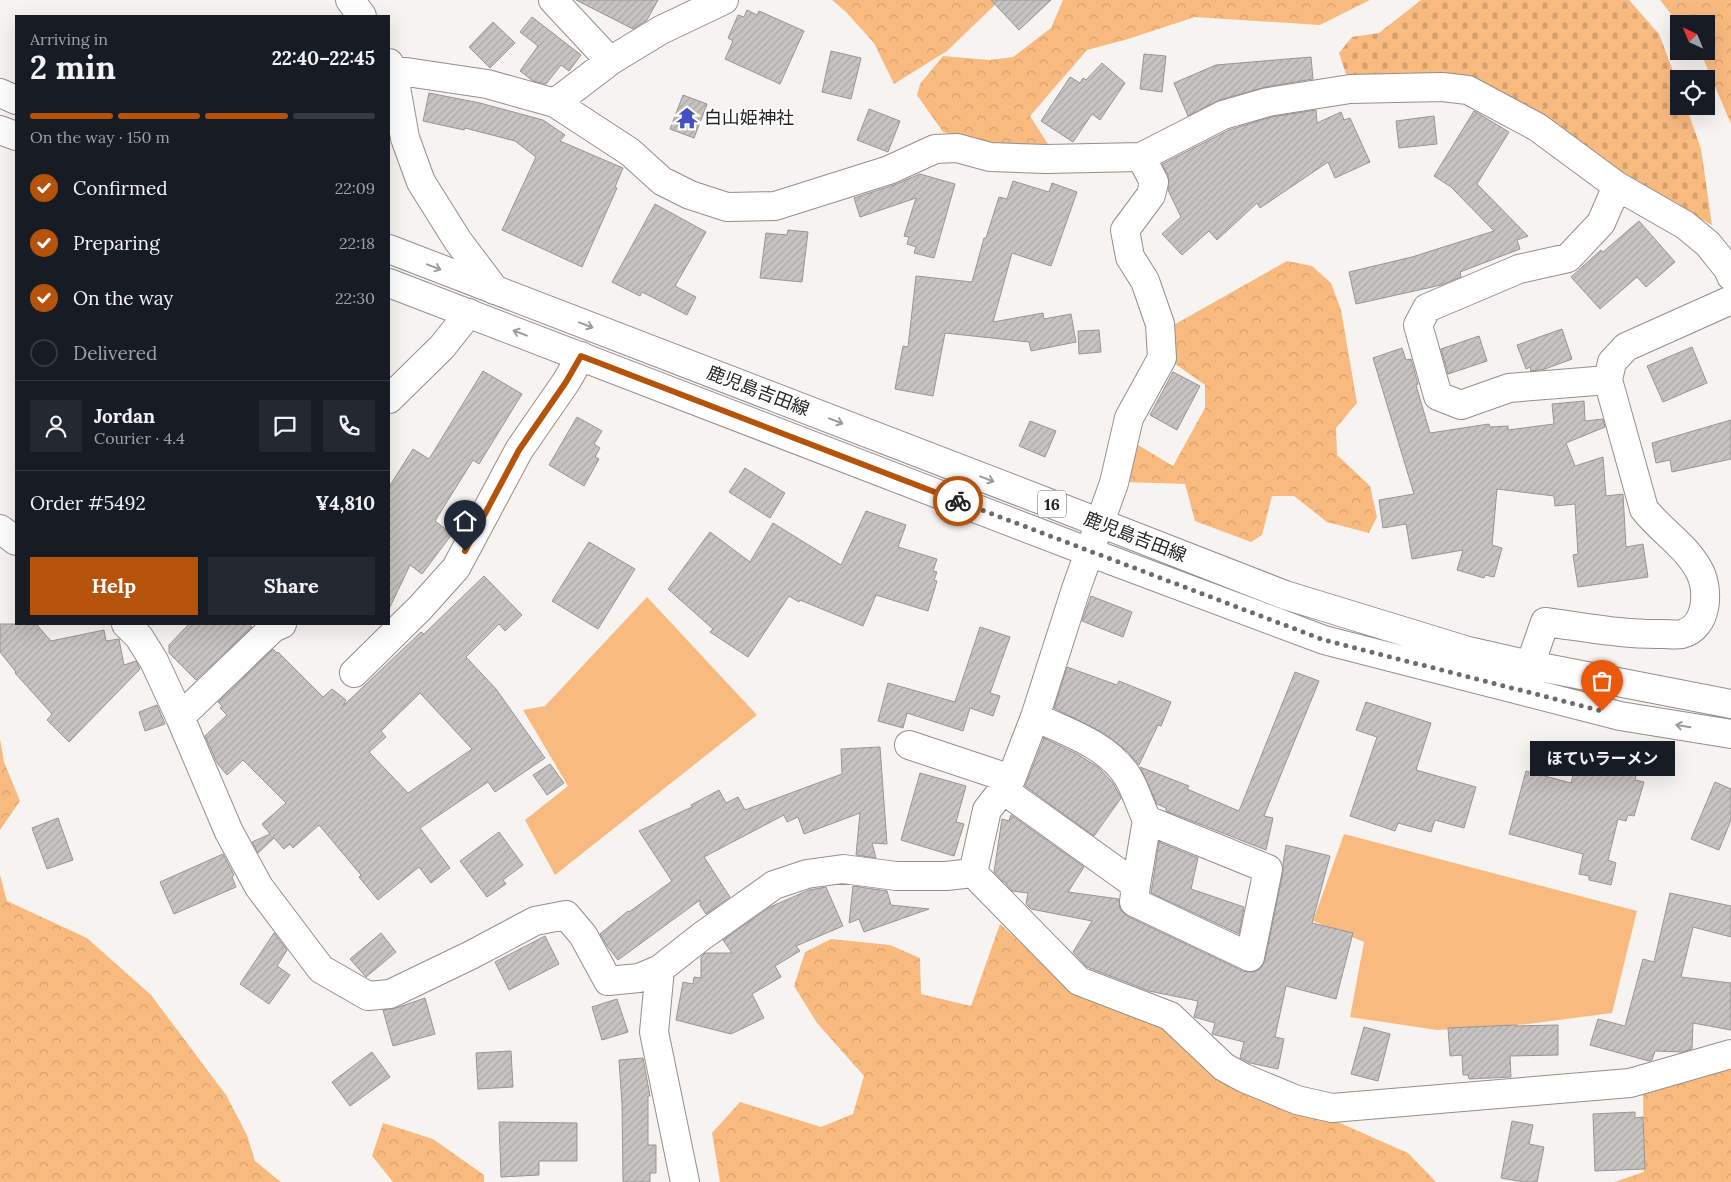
<!DOCTYPE html>
<html lang="en">
<head>
<meta charset="utf-8">
<style>
	body { margin:0; font-family:Lora,"Noto Sans JP",serif; background:#242831; color:#f1f3f6; height:100vh; display:flex; flex-direction:column; font-size:19px; white-space:nowrap }
	* { box-sizing:border-box; margin:0 }
	p { font-size:16px; color:#9ea1a6 }
	.icon { flex:none; width:28px; height:28px; fill:none; stroke:currentColor; stroke-width:2; stroke-linecap:round; stroke-linejoin:round }
	.map { position:relative; flex:1; overflow:hidden }
	.panel { position:absolute; left:15px; top:15px; width:375px; height:610px; display:flex; flex-direction:column; background:#171b24; border-radius:0px; box-shadow:0 5px 20px #0002 }
	.panel>* { flex:none }
	.needle { width:32px; rotate:316deg }
	.tools { position:absolute; left:1670px; top:15px; display:grid; gap:10px }
	.tools a { display:grid; place-items:center; width:45px; height:45px; border-radius:0px; background:#171b24; box-shadow:0 5px 20px #0002; font-size:25px }
	.pin { position:absolute; display:grid; place-items:center; width:42px; height:42px; color:#fff; margin:-51px -21px; border-radius:50% 50% 50% 0; rotate:-45deg; box-shadow:0 0 5px #0007 }
	.pin .icon { rotate:45deg }
	.courier { position:absolute; display:grid; place-items:center; width:50px; height:50px; margin:-25px; border:4px solid #b45309; border-radius:50%; background:#fff; color:#222; box-shadow:0 1px 6px #0007 }
	.bubble { position:absolute; height:35px; border-radius:0px; background:#171b24; box-shadow:0 5px 20px #0002; font-size:16px; font-weight:700; line-height:35px; text-align:center }
	.summary em { font-style:normal; font-weight:700 }
	.summary div { display:flex; flex-direction:column-reverse }
	.summary { display:flex; align-items:center; justify-content:space-between; height:85px; padding:0 15px }
	h1 { font-size:32px; font-weight:700; line-height:38px }
	.bar { display:grid; grid-template-columns:repeat(4,1fr); gap:8px 5px; align-content:center; height:60px; padding:0 15px }
	.bar i { height:6px; border-radius:4px; background:#363941 }
	.bar .on { background:#b45309 }
	.bar p { grid-column:span 4 }
	.line { display:flex; align-items:center; gap:12px; padding:0 15px; border-top:1px solid #363941 }
	.line div { flex:1 }
	.round { display:grid; place-items:center; flex:none; width:52px; height:52px; border-radius:0px; background:#242831 }
	ol { padding:0 15px; list-style:none }
	li { display:flex; align-items:center; gap:15px; height:55px }
	li p { margin-inline-start:auto }
	li .icon { padding:5px; border-radius:50%; background:#b45309; color:#fff; stroke-width:4 }
	li:last-child { color:#9ea1a6 }
	li i { width:28px; height:28px; border:2px solid #363941; border-radius:50% }
	.cta { display:flex; gap:10px; margin-top:auto; padding:10px 15px }
	.cta a { flex:1; height:58px; border-radius:0px; background:#b45309; color:#fff; font-size:20px; font-weight:700; line-height:58px; text-align:center }
	.cta a+a { background:#242831; color:#f1f3f6 }
	.map>svg:first-child { display:block }
	.grass { fill:#f9ba7f }
	.forest { fill:url(#forest-crowns) }
	.cemetery { fill:url(#cemetery-stones) }
	.building { fill:url(#building-hatch); stroke:#989592; fill-rule:evenodd }
	.lines { fill:none; stroke-linecap:round; stroke-linejoin:round }
	.minor-casing { stroke:#938f8c; stroke-width:30 }
	.major-casing { stroke:#938f8c; stroke-width:30 }
	.minor { stroke:#fff; stroke-width:28 }
	.major { stroke:#fff; stroke-width:28 }
	.oneway { stroke:#9d9c9c }
	.done { stroke:#6e6c6a; stroke-width:5; stroke-dasharray:0 9 }
	.route { stroke:#b45309; stroke-width:6 }
	.labels { text-anchor:middle; stroke-width:4; stroke-linejoin:round; paint-order:stroke }
	.shield { fill:#fff; stroke:#666664; stroke-width:1 }
	.shield-label { font-size:16px; font-weight:bold; fill:#252422 }
	.poi-label { font-size:18px; fill:#252422; stroke:#fff; text-anchor:start }
	.street-label { font-size:18px; fill:#252422; stroke:#fff }
</style>
</head>
<body>
<div class="map">
<svg width="1731" height="1182" viewBox="0 0 1731 1182">
	<defs>
		<pattern id="forest-crowns" width="20" height="18" patternUnits="userSpaceOnUse" patternTransform="scale(1.25)"><rect width="20" height="18" fill="#f9ba7f"/><path d="M2 6a3 3 0 1 1 6 0M12 15a3 3 0 1 1 6 0" fill="none" stroke="#d5a06d"/></pattern>
		<pattern id="cemetery-stones" width="16" height="16" patternUnits="userSpaceOnUse" patternTransform="scale(1.25)"><rect width="16" height="16" fill="#f9ba7f"/><path d="M2 7V4a2 2 0 0 1 4 0v3zM10 15v-3a2 2 0 0 1 4 0v3z" fill="#d5a06d"/></pattern>
		<pattern id="building-hatch" width="6" height="6" patternUnits="userSpaceOnUse" patternTransform="scale(1.25)"><rect width="6" height="6" fill="#c7c3c0"/><path d="M-1 1l2-2M0 6l6-6M5 7l2-2" fill="none" stroke="#aba7a5"/></pattern>
	</defs>
	<rect width="100%" height="100%" fill="#f7f3f0"/>
	<path class="grass" d="M647,597l110,118 -202,160 -30,-55 43,-34 -45,-76 22,-4z
		M1344,834l293,77 -25,102 -84,11 -91,6 -87,-13 14,-75 -51,-21z"/>
	<path class="forest" d="M832,0h168l-53,51 -53,33 -20,-41 -28,-31z
		M1063,0h307l-50,25 -125,-8 -67,22 -41,11 -57,66 23,36h-32l-78,-20 -26,-37 3,-11 23,-28 47,4 23,-3 38,-29z
		M1660,0h71v124l-31,-73h6v-27h-27z
		M1287,261l25,5 19,17 10,27 16,93 -21,25 1,27 33,31 7,31 -8,16 -42,-11 -33,-26h-22l-10,39 -11,7 -56,-21 -10,-37 -60,-2 3,-43 45,27 32,-58v-23l-31,-22 -4,-36z
		M0,739l4,23 16,39 -20,29z
		M0,875l7,26 80,37 64,57 75,100 21,40 8,26 26,21h-281z
		M1000,924l78,72 84,28 160,91 86,38 28,29h-716l-8,-49 28,-31 81,25 32,-13 11,-38 -47,-53 -23,-37 11,-34 26,-13 59,6 30,13 1,36 50,12z
		M1731,1064v118h-117l30,-10 -1,-84z
		M383,1123l50,16 51,36v7h-91l-21,-26z"/>
	<path class="cemetery" d="M1421,0h208l30,34 20,53v19h7l15,43 11,76 -65,-36 -59,-37 -55,-43 -26,-13 -158,-13 -10,-30 13,-16 27,-4z"/>
	<path class="building" d="M576,0h82l-11,20 -14,9z
		M991,0h60l-32,30z
		M747,10l10,5 2,-4 45,20 -24,53 -55,-25 8,-18 -5,-3 10,-23 6,2z
		M532,17l49,38 -12,16 -8,-6 -15,19 -13,-3 -13,-10 18,-25 -18,-14z
		M493,22l22,21 -25,25 -21,-21z
		M831,51l30,7 -10,41 -29,-7z
		M1144,54l22,2 -4,36 -22,-3z
		M1311,57l2,22 -47,8 -47,13 -31,16 -14,-33 42,-18z
		M1102,63l23,20 -25,37 -8,-6 -19,28 -32,-21 29,-44 10,6 3,-5 3,2z
		M429,93l51,10 63,17 22,15 -5,6 63,27 -8,19 2,1 -35,79 -80,-37 34,-73 -21,-16 -50,-13 -1,2 -41,-9z
		M683,95l24,9 -13,34 -24,-9z
		M869,109l31,12 -12,31 -31,-12z
		M1316,110l1,13 24,-11 3,8 6,-2 20,44 -35,16 -7,-16 -68,46 -3,-5 -40,37 -8,-9 -27,24 -20,-21 19,-17 -13,-27v-15l-6,-11 67,-34 42,-13z
		M1474,111l35,21 -32,52 51,52 -11,4 3,9 -60,23 1,5 -20,8 -85,19 -7,-32 63,-15 82,-26 -43,-44 -17,-11z
		M1434,116l3,28 -38,4 -3,-27z
		M920,174l35,10 -21,74 -20,-5 2,-6 -9,-3 2,-7 -5,-1 12,-38 -56,19 -6,-19 40,-13z
		M1013,181l36,11 3,-9 25,9 -26,74 -39,-13 -19,69 50,-9 1,6 27,-5 5,28 -45,9 -2,-9 -84,-9 -12,63 -38,-7 8,-43 5,1 8,-71 56,6 12,-44h2l13,-41 8,2z
		M655,204l51,28 -31,54 21,11 -9,18 -45,-23 -2,4 -28,-14z
		M1639,221l36,41 -29,25 -9,-10 -37,32 -29,-32 30,-27 2,2z
		M788,230l20,2 -6,50 -42,-4 6,-45 21,2z
		M1562,329l10,30 -27,10 -14,2 -1,-4 -4,2 -9,-24z
		M1099,330l2,22 -22,2 -1,-23z
		M1479,336l8,25 -39,13 -7,-25z
		M1692,347l15,36 -44,19 -16,-36z
		M1402,348l4,12 5,-1 7,25 -2,1 14,48 59,-9 1,3 18,-1v4l46,-6 -2,-20 32,-3 1,20 18,-2 2,8 -39,16 9,23 28,-9 3,39 17,-2 3,53 17,-3 5,33 -70,10 -5,-32 5,-1 -3,-50 -20,2 -1,-10 -57,-7 -5,56 10,3 -8,29 -9,-2 -1,3 -27,-8 6,-20 -51,9 -6,-35 -23,4 -4,-28 35,-6 -41,-136z
		M483,371l39,23 -43,70 -6,-4 -38,61 17,13 -30,40 -12,-9 -21,44v-122l24,-38 16,10z
		M1173,372l27,14 -23,44 -27,-15z
		M577,417l25,14 -8,13 6,4 -5,9 4,2 -15,27 -35,-21z
		M1731,420v39l-59,13 -2,-12 -14,3 -4,-20z
		M1030,421l26,10 -11,26 -26,-11z
		M745,468l40,25 -15,25 -41,-26z
		M866,511l40,14 -8,22 39,12 -4,12 4,1 -3,8 3,1 -9,30 -52,-16 -13,31 -63,-26 -1,2 -10,-6 -41,61 -38,-25 3,-3 -45,-40 42,-57 40,30 23,-39 68,42z
		M589,542l46,27 -37,60 -46,-28z
		M484,576l38,39 -17,16 -6,-7 -33,33 30,32 49,69 -50,34 -7,-10 -68,46 30,40 -19,15 -12,-16 -41,33 -19,-23 2,-2 -42,-50 -26,23 -3,-4 -6,5 -10,-11 -16,15 -6,-11 18,-8 -8,-10 24,-21 -43,-43 -16,15 -10,-12 -12,-27 22,-21 -7,-7 2,-2 -4,-4 55,-53 4,4 1,-1 45,45 9,-8 14,11 -3,6 78,-74 3,2zM420,693l52,56 -64,44 -39,-41 17,-15 -5,-6z
		M1091,596l41,16 -9,25 -41,-16z
		M0,624h36l15,17 53,-11 2,11 13,-2 5,26 12,-4 4,8 -71,73 -22,-22 5,-6 -37,-41 1,-1 -16,-20z
		M189,624h60l3,3 -56,53 -27,-27v-8z
		M980,627l30,10 -20,56 10,3 -7,20 -23,-8 -7,23 -56,-18 -4,15 -25,-7 10,-38 67,19z
		M1067,667l50,18 2,-4 52,21 -10,24 -3,-1 -19,40 -11,-13 -23,-18 -51,-26z
		M1295,672l24,9 -55,135 9,2 -7,32 -100,-39v-3l-9,-4 -17,-37 49,19 -2,3 52,22z
		M1366,702l65,21 -15,47 60,17 -12,41 -29,-8 -4,12 -33,-9 -3,8 -45,-15 27,-79 -21,-7z
		M157,705l8,19 -20,7 -6,-19z
		M1044,738l33,16 21,13 15,16 5,9 3,6 -27,38 -69,-50z
		M880,747l7,97 -15,-1 4,15 -20,-3 4,-42 -56,21 -6,-17 -11,5 -3,-7 -80,42 26,40 -24,17 -6,-9v-5l-82,60 -11,-14 -7,-12 28,-23 1,1 43,-31 -33,-50 53,-24 -1,-2 28,-15 7,13 12,-6 7,13 97,-36 -1,-25z
		M1579,754l22,7 -1,1 37,10 -2,8 9,2 -10,34 -6,-1 -2,6 -8,-2 -10,41 8,3 -5,22 -22,-5v-4l-10,-2 4,-20 -74,-20 17,-63 45,12z
		M550,764l14,19 -17,12 -14,-20z
		M920,773l46,13 -10,36 8,2 -10,32 -53,-16z
		M1715,782l16,7v31l-12,30 -28,-11z
		M1011,815l73,52 -16,25 51,7 1,10 7,7 116,55 9,1 8,-3 5,-9 18,-88v-8l3,-19 44,11 -18,67 41,10 -17,66 -50,-13 -11,51 9,2 -6,30 -28,-6 -10,-5 4,-16 -32,-8 3,-11 -21,-6 4,-16 -49,-10 -62,-24 -14,-15 19,-31 -61,-12 -5,-5 2,-11 -16,-2 -6,-7v-2h-3l-9,-10 8,-53 7,2z
		M58,818l15,42 -26,9 -15,-41z
		M499,832l24,33 -20,15 3,4 -19,13 -27,-36z
		M1159,842l39,16 -7,31 53,18 -5,27 -88,-41z
		M223,854l11,21 -2,2 4,10 -62,27 -14,-32z
		M853,886l34,5 4,14 38,4 -65,23 -5,-13 -10,4z
		M826,887l17,39 -47,20 4,5 -25,15 6,11 -29,17 12,24 -33,16 -55,-14 7,-38 10,2 1,-7 7,1v-21l4,-4h27l-9,-13 47,-33 39,-17z
		M1670,893l61,13v31l-38,-10 -12,50 50,6v47l-38,-7 -1,26 -10,3 -27,-1 -3,9 -3,1 -59,-16 8,-26 27,7 18,-67 11,3z
		M274,933l13,17 -10,16 13,9 -21,29 -29,-20z
		M381,933l15,19 -30,25 -16,-18z
		M545,936l14,28 -50,26 -14,-28z
		M425,998l10,36 -42,12 -10,-36 13,-2z
		M617,999l11,33 -26,8 -10,-33z
		M1517,1025v1l41,-1v30l-48,1 1,21 -42,2 -1,-4h-5l-1,-20 -12,1 -2,-28z
		M1364,1027l26,7 -12,47 -27,-7z
		M511,1051l2,36 -35,2 -2,-36z
		M372,1052l18,25 -40,29 -18,-24z
		M643,1058l7,38h-2v49h8v28h-6v9h-27l-1,-78 -3,-44z
		M1635,1112v6l8,-1 2,52 -50,2 -2,-57z
		M1512,1121l21,4 -4,19 15,3 -7,35h-13l-23,-4z
		M499,1122l78,1v38h-38v14l-38,2z"/>
	<g class="lines">
		<g class="minor-casing">
			<path id="minor" d="M350,0l12,16
				M553,0l57,61
				M389,63l4,7 12,68 16,44 37,59 37,49
				M393,70l94,14 68,19 75,49 32,29 28,14 37,12 48,-1 114,-36 46,-21 22,-1 33,9 56,2 95,-2 82,-42 45,-13 82,-13 92,-2 26,3 69,37 80,59 68,39 23,19 20,25 3,7
				M555,103l55,-42 51,-31 63,-30
				M1608,380l-99,8 -48,17 -23,-9 -20,-71 9,-17 92,-39 49,-11 33,-35 16,-37
				M389,399l53,-52 27,-34
				M0,529l16,12
				M126,624l13,13 15,24 26,56 49,115 30,55 62,82 47,27 22,-2 81,-39 64,-34 31,-6 17,20 25,46 31,-3 21,-9 42,-33 72,-51 33,-11 36,-5 53,7h50l27,-3
				M1530,665l15,-43c39,5 79,13 118,12 6,0 13,1 19,0 26,-7 27,-43 18,-62 -13,-26 -39,-41 -56,-63l-36,-129 4,-18 14,-15 105,-47
				M354,673l66,-65 36,-40 63,-118 47,-68 15,-26
				M180,717l93,-89 9,-4
				M909,745l102,34
				M1002,789l134,96 -2,17 116,55 18,-88 -121,-49c-7,-14 -12,-33 -21,-46 -21,-30 -59,-42 -91,-57
				M973,873l106,108 91,35 54,51 20,11 53,22 35,8 298,-25 101,-29
				M973,873l14,-63 24,-31 24,-62 41,-128 38,-106 15,-65 33,-60 -2,-34 -15,-43 -15,-24 -5,-27 26,-35 3,-13 -13,-25
				M1136,885l11,-65
				M660,969l-6,63 31,150"/>
		</g>
		<g class="major-casing">
			<path id="major" d="M0,93l16,7
				M0,130l16,6
				M389,249l660,254 236,92 183,56 62,14 201,39
				M389,283l700,269 235,88 296,76 111,18"/>
		</g>
		<use href="#minor" class="minor"/>
		<use href="#major" class="major"/>
	</g>
	<defs><path id="oneway-shaft" d="M-6 0H5M1.5-3L5.5 0L1.5 3" fill="none" stroke-width="1.6" stroke-linecap="round" stroke-linejoin="round" transform="scale(1.25)"/></defs>
	<g class="oneway">
		<use href="#oneway-shaft" transform="translate(434 267) rotate(21)"/>
		<use href="#oneway-shaft" transform="translate(586 325) rotate(21)"/>
		<use href="#oneway-shaft" transform="translate(520 333) rotate(-159)"/>
		<use href="#oneway-shaft" transform="translate(836 421) rotate(21)"/>
		<use href="#oneway-shaft" transform="translate(987 479) rotate(21)"/>
		<use href="#oneway-shaft" transform="translate(1683 726) rotate(-171)"/>
	</g>
	<g class="lines">
		<path class="done" d="M958,501l366,139 278,71"/>
		<path class="route" d="M465,551l54,-101 47,-68 15,-26 377,145"/>
	</g>
	<defs>
		<g id="temple-bare" transform="scale(1.725)"><path d="M0-6L5-2H3V0L6.5 2.5H4V6H1.5V3h-3V6H-4V2.5H-6.5L-3 0V-2H-5Z" fill="#4550c4" stroke="#fff" stroke-width="2.5" paint-order="stroke"/></g>
	</defs>
	<g fill-rule="evenodd">
		<use href="#temple-bare" x="687" y="118"/>
	</g>
	<g class="labels">
		<rect class="shield" x="1038" y="490.5" width="28" height="27" rx="4"/>
		<g class="shield-label">
			<text x="1052" y="510">16</text>
		</g>
		<g class="poi-label">
			<text x="704" y="124">白山姫神社</text>
		</g>
		<g class="street-label">
			<text transform="translate(758 391) rotate(21)" y="6">鹿児島吉田線</text>
			<text transform="translate(1135 537) rotate(21)" y="6">鹿児島吉田線</text>
		</g>
	</g>
</svg>
<div class="tools">
<a><svg class="needle" viewBox="-14 -14 28 28"><path d="M0-13l5 13h-10z" fill="#e53935"/><path d="M0 13l5-13h-10z" fill="#9ea1a6"/></svg></a>
<a><svg class="icon" aria-label="locate" viewBox="0 0 24 24"><circle cx="12" cy="12" r="6"/><path d="M12 2v4M12 18v4M2 12h4M18 12h4"/></svg></a>
</div>
<div class="pin" style="left:1602px;top:711px;background:#ea580c"><svg class="icon" aria-label="bag" viewBox="0 0 24 24"><path d="M5 8h14l-1 12H6zM9 8a3 3 0 0 1 6 0"/></svg></div>
<div class="pin" style="left:465px;top:551px;background:#1f2937"><svg class="icon" aria-label="home" viewBox="0 0 24 24"><path d="M3 11l9-7 9 7M6 9v11h12V9"/></svg></div>
<div class="courier" style="left:958px;top:501px"><svg class="icon" aria-label="bike" viewBox="0 0 24 24"><circle cx="6" cy="16" r="4"/><circle cx="18" cy="16" r="4"/><path d="M6 16l4-8h5l3 8M10 8l3 8H6M13 5h3"/></svg></div>
<div class="bubble" style="left:1530px;top:741px;width:145px">ほていラーメン</div>
<section class="panel">
<div class="summary"><div><h1>2 min</h1><p>Arriving in</p></div><em>22:40–22:45</em></div>
<div class="bar"><i class="on"></i><i class="on"></i><i class="on"></i><i></i><p>On the way · 150 m</p></div>
<ol>
<li><svg class="icon" aria-label="check" viewBox="0 0 24 24"><path d="M5 12l5 5 9-10"/></svg>Confirmed<p>22:09</p></li>
<li><svg class="icon" aria-label="check" viewBox="0 0 24 24"><path d="M5 12l5 5 9-10"/></svg>Preparing<p>22:18</p></li>
<li><svg class="icon" aria-label="check" viewBox="0 0 24 24"><path d="M5 12l5 5 9-10"/></svg>On the way<p>22:30</p></li>
<li><i></i>Delivered</li>
</ol>
<div class="line" style="height:90px"><a class="round"><svg class="icon" aria-label="person" viewBox="0 0 24 24"><circle cx="12" cy="8" r="4"/><path d="M4 21q1-7 8-7t8 7"/></svg></a><div><b>Jordan</b><p>Courier · 4.4</p></div><a class="round"><svg class="icon" aria-label="chat" viewBox="0 0 24 24"><path d="M4 5h16v11H9l-5 4z"/></svg></a><a class="round"><svg class="icon" aria-label="phone" viewBox="0 0 24 24"><path d="M5 4h4l2 5-3 2q2 4 5 5l2-3 5 2v4C11 20 4 13 5 4z"/></svg></a></div>
<div class="line" style="height:65px"><div>Order #5492</div><b>¥4,810</b></div>
<div class="cta"><a>Help</a><a>Share</a></div>
</section>
</div>
</body>
</html>
